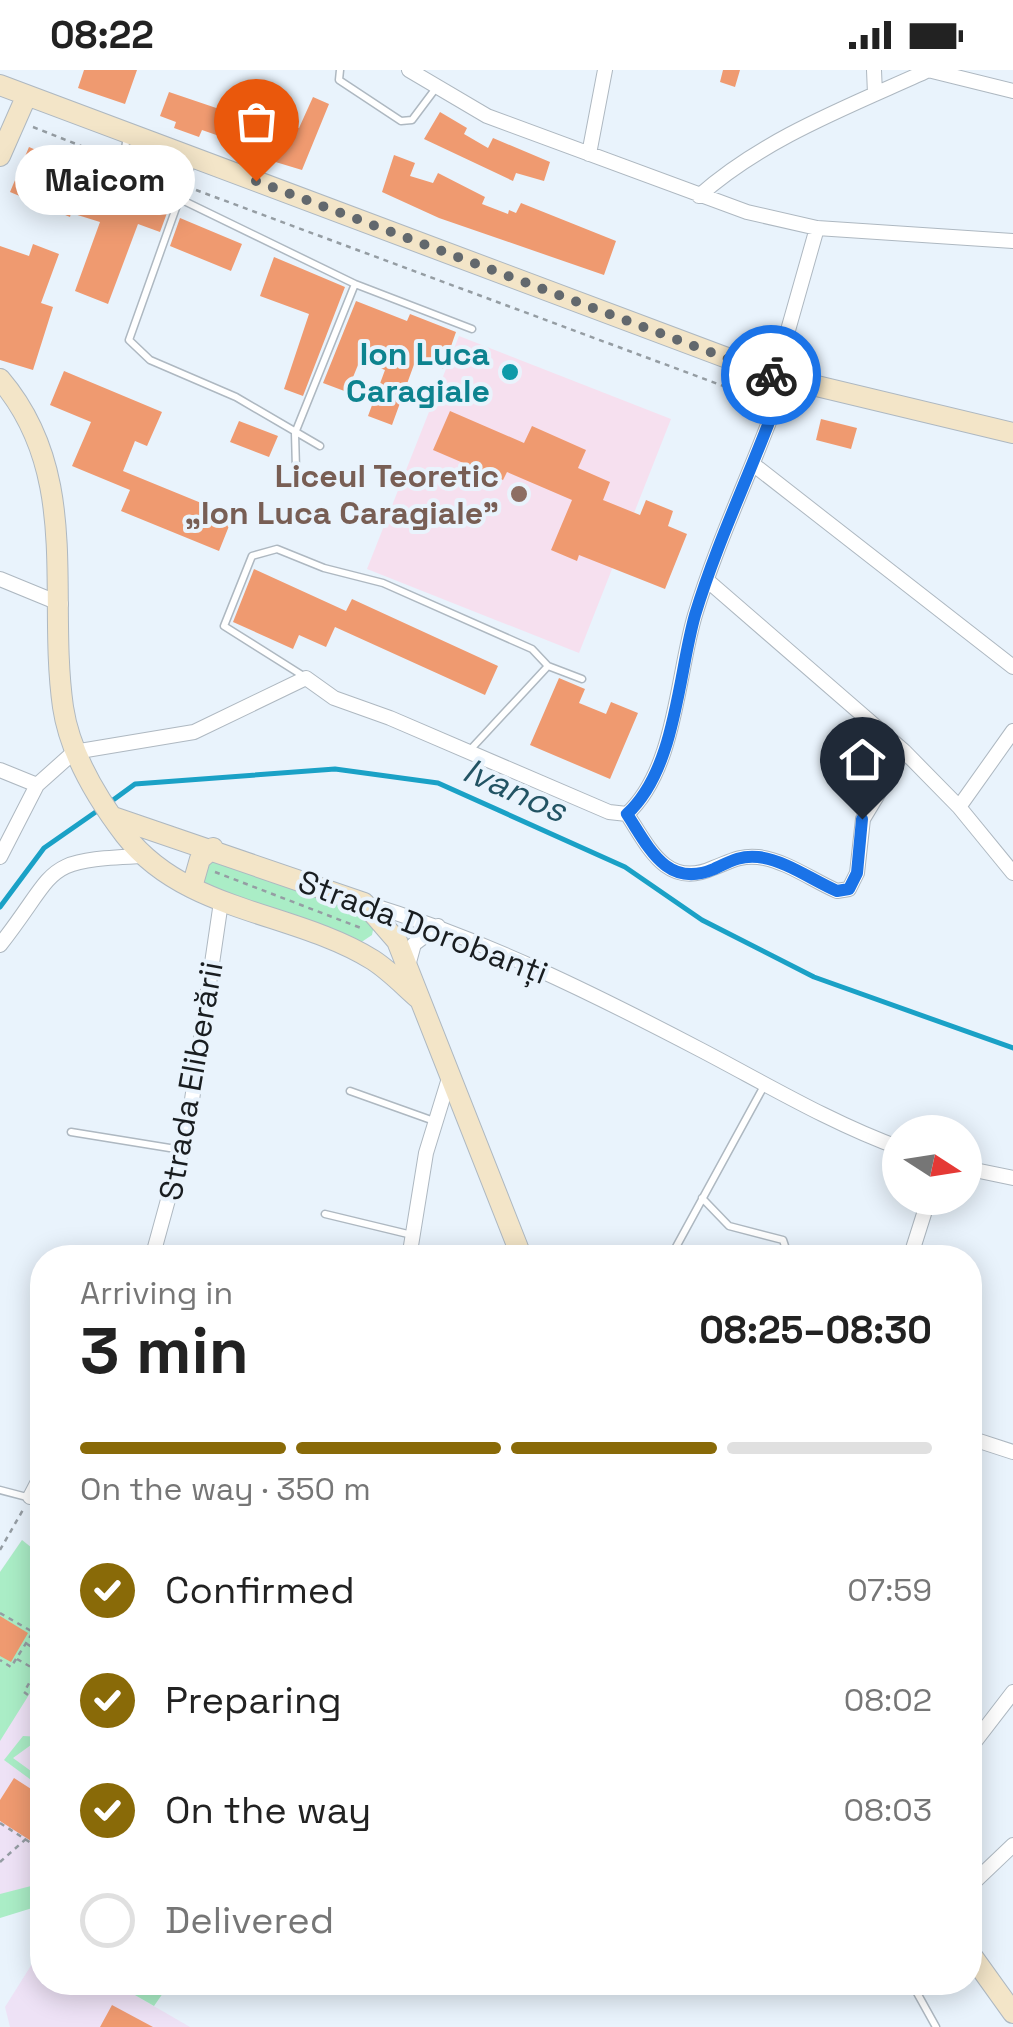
<!DOCTYPE html>
<html lang="en">
<head>
<meta charset="utf-8">
<style>
	body { margin:0; font-family:"Space Grotesk",sans-serif; background:#f6f6f6; color:#222; height:100vh; display:flex; flex-direction:column; font-size:38px; white-space:nowrap }
	* { box-sizing:border-box; margin:0 }
	p { font-size:32px; color:#767676 }
	.icon { flex:none; width:55px; height:55px; fill:none; stroke:currentColor; stroke-width:2; stroke-linecap:round; stroke-linejoin:round }
	.map { position:relative; flex:1; overflow:hidden }
	.details { position:absolute; left:30px; top:1175px; width:952px; height:750px; display:flex; flex-direction:column; background:#fff; border-radius:40px; box-shadow:0 5px 25px #0003 }
	.details>* { flex:none }
	.needle { width:65px; rotate:102deg }
	.tools { position:absolute; left:882px; top:1045px; display:grid; gap:20px }
	.tools a { display:grid; place-items:center; width:100px; height:100px; border-radius:50%; background:#fff; box-shadow:0 5px 25px #0003; font-size:50px }
	.pin { position:absolute; display:grid; place-items:center; width:85px; height:85px; color:#fff; margin:-102px -42px; border-radius:50% 50% 50% 0; rotate:-45deg; box-shadow:0 0 10px #0007 }
	.pin .icon { rotate:45deg }
	.courier { position:absolute; display:grid; place-items:center; width:100px; height:100px; margin:-50px; border:8px solid #1a73e8; border-radius:50%; background:#fff; color:#222; box-shadow:0 2px 12px #0007 }
	.bubble { position:absolute; height:70px; border-radius:35px; background:#fff; box-shadow:0 5px 25px #0003; font-size:32px; font-weight:600; line-height:70px; text-align:center }
	.head em { font-style:normal; font-weight:600 }
	.head div { display:flex; flex-direction:column-reverse }
	.head { display:flex; align-items:center; justify-content:space-between; height:170px; padding:0 50px }
	h1 { font-size:65px; font-weight:600; line-height:75px }
	.bar { display:grid; grid-template-columns:repeat(4,1fr); gap:15px 10px; align-content:center; height:120px; padding:0 50px }
	.bar i { height:12px; border-radius:8px; background:#e0e0e0 }
	.bar .selected { background:#896a08 }
	.bar p { grid-column:span 4 }
	ol { padding:0 50px; list-style:none }
	li { display:flex; align-items:center; gap:30px; height:110px }
	li p { margin-inline-start:auto }
	li .icon { padding:10px; border-radius:50%; background:#896a08; color:#fff; stroke-width:4 }
	li:last-child { color:#767676 }
	li i { width:55px; height:55px; border:5px solid #e0e0e0; border-radius:50% }
	.status { display:flex; justify-content:space-between; align-items:center; height:70px; padding:0 50px; background:#fff; direction:ltr }
	.status svg { height:28px; fill:currentColor }
	.map>svg:first-child { display:block }
	.industrial { fill:#eee2f6 }
	.education { fill:#f6e0ef }
	.green { fill:#aaedc6 }
	.lines { fill:none; stroke-linecap:round; stroke-linejoin:round }
	.stream { stroke:#1aa1c6; stroke-width:5 }
	.building { fill:#ef9a70 }
	.lane-casing { stroke:#aeb8c1; stroke-width:9 }
	.street-casing { stroke:#aeb8c1; stroke-width:16 }
	.secondary-casing { stroke:#aeb8c1; stroke-width:22 }
	.path { stroke:#959da3; stroke-width:2.5; stroke-dasharray:5 5; stroke-linecap:butt }
	.lane { stroke:#fff; stroke-width:6 }
	.street { stroke:#fff; stroke-width:14 }
	.secondary { stroke:#f3e5c8; stroke-width:20 }
	.done { stroke:#62686d; stroke-width:10; stroke-dasharray:0 18 }
	.route { stroke:#1a73e8; stroke-width:12 }
	.culture-dot { fill:#0f9aa8; stroke:#e9f3fc; stroke-width:4 }
	.education-dot { fill:#8d6e63; stroke:#e9f3fc; stroke-width:4 }
	.labels { text-anchor:middle; stroke-width:8; stroke-linejoin:round; paint-order:stroke }
	.culture-label { font-size:32px; font-weight:bold; fill:#0d838f; stroke:#e9f3fc; text-anchor:end }
	.education-label { font-size:32px; font-weight:bold; fill:#785e54; stroke:#e9f3fc; text-anchor:end }
	.street-label { font-size:32px; fill:#191d20; stroke:#e9f3fc }
	.water-label { font-size:35px; font-style:italic; fill:#225363; stroke:#e9f3fc }
</style>
</head>
<body>
<div class="status"><b>08:22</b><svg viewBox="0 0 49 12"><path d="M0 12V9h3v3zM5 12V6h3v6zM10 12V3h3v9zM15 12V0h3v12zM26 1h20v11H26zM47 4h2v5h-2z"/></svg></div>
<div class="map">
<svg width="1013" height="1957" viewBox="0 0 1013 1957">
	<rect width="100%" height="100%" fill="#e9f3fc"/>
	<path class="industrial" d="M22,1470l20,16v339l-42,8v-331z
		M42,1878v34l72,1 76,44h-180l-5,-20z"/>
	<path class="education" d="M459,266l212,83 -92,234 -212,-84z"/>
	<path class="green" d="M216,787l152,57 6,11 -2,10 -15,10 -149,-56 -7,-9 3,-15z
		M22,1470l20,16v118l-42,67v-169z
		M23,1666l19,1 -29,21 29,21v9l-38,-28z
		M31,1816l11,2v17l-42,13v-24z
		M114,1913h56l-16,23z"/>
	<g class="lines">
		<path class="stream" d="M109,733l26,-19 200,-15 103,14 187,84 77,53 112,57 199,71
			M0,837l44,-59 56,-39"/>
	</g>
	<path class="building" d="M84,0h53l-12,34 -47,-16z
		M723,0h17l-5,17 -15,-5z
		M169,22l65,22 2,-5 63,19 14,-31 16,7 -27,66 -79,-24 2,-8 -23,-8 -3,7 -25,-9 2,-6 -16,-6z
		M440,42l27,16 -3,6 24,14 5,-10 57,24 -6,19 -28,-8 -3,8 -89,-42z
		M29,77l59,25 -1,4 77,28 -3,6 6,3 -7,19 -22,-8 -30,80 -33,-13 25,-69 -29,-9 -1,4 -60,-25z
		M394,85l21,8 -5,13 23,7 5,-10 47,24 -3,7 26,10 1,-4 7,3 5,-10 95,38 -12,34 -165,-57 -57,-26z
		M180,148l62,26 -11,27 -61,-25z
		M33,174l26,10 -18,49 12,4 -20,63 -33,-10v-114l29,10z
		M274,187l71,30 -42,109 -19,-7 25,-75 -49,-18z
		M356,231l51,20 3,-7 46,18 -13,37 -27,-10 -24,66 -24,-9 17,-46 -25,-10 -13,32 -24,-9z
		M64,301l98,41 -15,34 -12,-5 -12,30 110,45 -14,35 -98,-40 9,-21 -58,-24 19,-44 -41,-17z
		M450,341l74,32 8,-17 54,24 -8,18 32,14 -7,18 37,15 6,-15 27,11 -5,15 19,8 -22,55 -86,-34 -2,6 -26,-11 21,-50 -65,-28 -4,8 -70,-30z
		M821,349l36,9 -6,21 -35,-9z
		M239,351l39,15 -9,21 -39,-15z
		M254,499l92,42 6,-12 146,67 -13,29 -150,-68 -9,20 -27,-12 -6,14 -60,-27z
		M559,608l26,11 -6,14 27,11 5,-12 27,11 -28,66 -80,-34z
		M0,1546l28,17 -17,29 -11,-6z
		M14,1708l28,18v52l-42,-27v-21z
		M112,1935l41,22h-53z"/>
	<g class="lines">
		<g class="lane-casing">
			<path id="lane" d="M340,0l-1,10 62,41 11,-1 24,-32
				M127,66l-4,26 14,22 43,15 175,85 117,45
				M192,93l-63,177 21,20 86,37 84,49
				M296,399l-1,-36 60,-149
				M305,607l-81,-51 28,-70 25,-7 47,19 59,15 149,66 16,17
				M470,680l78,-84 34,13
				M350,1021l84,30
				M71,1062l111,18
				M702,1128l27,28 54,14 6,18
				M325,1144l87,21
				M670,1188l94,-172
				M0,1420l42,11
				M911,1912l25,45"/>
		</g>
		<g class="street-casing">
			<path id="street" d="M409,0l78,46 260,96 70,16 196,13
				M874,0l1,24
				M928,0l85,21
				M589,84l16,-84
				M699,126c65,-58 151,-90 230,-126
				M775,306l42,-148
				M754,395l259,202
				M0,509l61,25
				M708,511l196,170 55,56 54,66
				M0,700l37,15
				M959,737l54,-76
				M627,744c22,34 40,75 86,54 16,-6 27,-13 45,-11 27,3 54,23 79,34l12,-2 8,-16 6,-54 41,-68
				M0,787l37,-72 37,-33 120,-20 112,-54 28,20 56,20 219,94 18,2c49,-45 50,-139 68,-199 24,-80 63,-157 90,-236
				M365,833c118,36 227,90 336,147 65,34 130,73 199,98
				M0,875c61,-78 39,-85 145,-89
				M408,896l6,-22 24,-18
				M965,1098l48,10
				M152,1188l36,-131 33,-225
				M409,1188l17,-105 24,-78
				M910,1188l19,-60
				M970,1368l43,14
				M30,1427l12,-23
				M970,1678l43,-56
				M970,1816l43,-41"/>
		</g>
		<g class="secondary-casing">
			<path id="secondary" d="M0,15l775,291 238,57
				M0,86l26,-59
				M0,309c82,96 47,215 63,328 7,47 33,90 62,128 61,78 169,76 248,125 17,11 31,26 46,39
				M113,747l251,86 33,38 125,317
				M192,817l8,-28 13,-11
				M970,1883l43,60"/>
		</g>
		<path class="path" d="M33,57l81,32
			M140,98l35,14
			M196,120l565,210
			M215,802l146,56
			M0,1480l24,-42
			M0,1543l33,19 -22,35 -11,-7
			M27,1574l15,9
			M17,1589l19,11
			M36,1631l-12,-9 18,-31
			M0,1753l42,27
			M0,1792l27,-24"/>
		<use href="#lane" class="lane"/>
		<use href="#street" class="street"/>
		<use href="#secondary" class="secondary"/>
	</g>
	<g class="lines">
		<path class="done" d="M256,111l515,194"/>
		<path class="route" d="M771,305l14,4c-27,79 -66,156 -90,236 -17,60 -19,154 -68,199 22,34 40,75 87,55 15,-7 26,-14 44,-12 27,3 54,23 79,34l12,-2 8,-16 5,-54"/>
	</g>
	<circle class="culture-dot" cx="510" cy="302" r="10"/>
	<circle class="education-dot" cx="519" cy="424" r="10"/>
	<g class="labels">
		<g class="culture-label">
			<text x="490" y="295">Ion Luca<tspan x="490" dy="37">Caragiale</tspan></text>
		</g>
		<g class="education-label">
			<text x="499" y="417">Liceul Teoretic<tspan x="499" dy="37">„Ion Luca Caragiale”</tspan></text>
		</g>
		<g class="street-label">
			<text transform="translate(423 857) rotate(21)" y="11">Strada Dorobanți</text>
			<text transform="translate(191 1011) rotate(-80)" y="11">Strada Eliberării</text>
		</g>
		<g class="water-label">
			<text transform="translate(515 720) rotate(24)" y="12">Ivanos</text>
		</g>
	</g>
</svg>
<div class="tools">
<a><svg class="needle" viewBox="-14 -14 28 28"><path d="M0-13l5 13h-10z" fill="#e53935"/><path d="M0 13l5-13h-10z" fill="#767676"/></svg></a>
</div>
<div class="pin" style="left:256px;top:111px;background:#ea580c"><svg class="icon" aria-label="bag" viewBox="0 0 24 24"><path d="M5 8h14l-1 12H6zM9 8a3 3 0 0 1 6 0"/></svg></div>
<div class="pin" style="left:862px;top:749px;background:#1f2937"><svg class="icon" aria-label="home" viewBox="0 0 24 24"><path d="M3 11l9-7 9 7M6 9v11h12V9"/></svg></div>
<div class="courier" style="left:771px;top:305px"><svg class="icon" aria-label="bike" viewBox="0 0 24 24"><circle cx="6" cy="16" r="4"/><circle cx="18" cy="16" r="4"/><path d="M6 16l4-8h5l3 8M10 8l3 8H6M13 5h3"/></svg></div>
<div class="bubble" style="left:15px;top:75px;width:180px">Maicom</div>
<section class="details">
<div class="head"><div><h1>3 min</h1><p>Arriving in</p></div><em>08:25–08:30</em></div>
<div class="bar"><i class="selected"></i><i class="selected"></i><i class="selected"></i><i></i><p>On the way · 350 m</p></div>
<ol>
<li><svg class="icon" aria-label="check" viewBox="0 0 24 24"><path d="M5 12l5 5 9-10"/></svg>Confirmed<p>07:59</p></li>
<li><svg class="icon" aria-label="check" viewBox="0 0 24 24"><path d="M5 12l5 5 9-10"/></svg>Preparing<p>08:02</p></li>
<li><svg class="icon" aria-label="check" viewBox="0 0 24 24"><path d="M5 12l5 5 9-10"/></svg>On the way<p>08:03</p></li>
<li><i></i>Delivered</li>
</ol>
</section>
</div>
</body>
</html>
